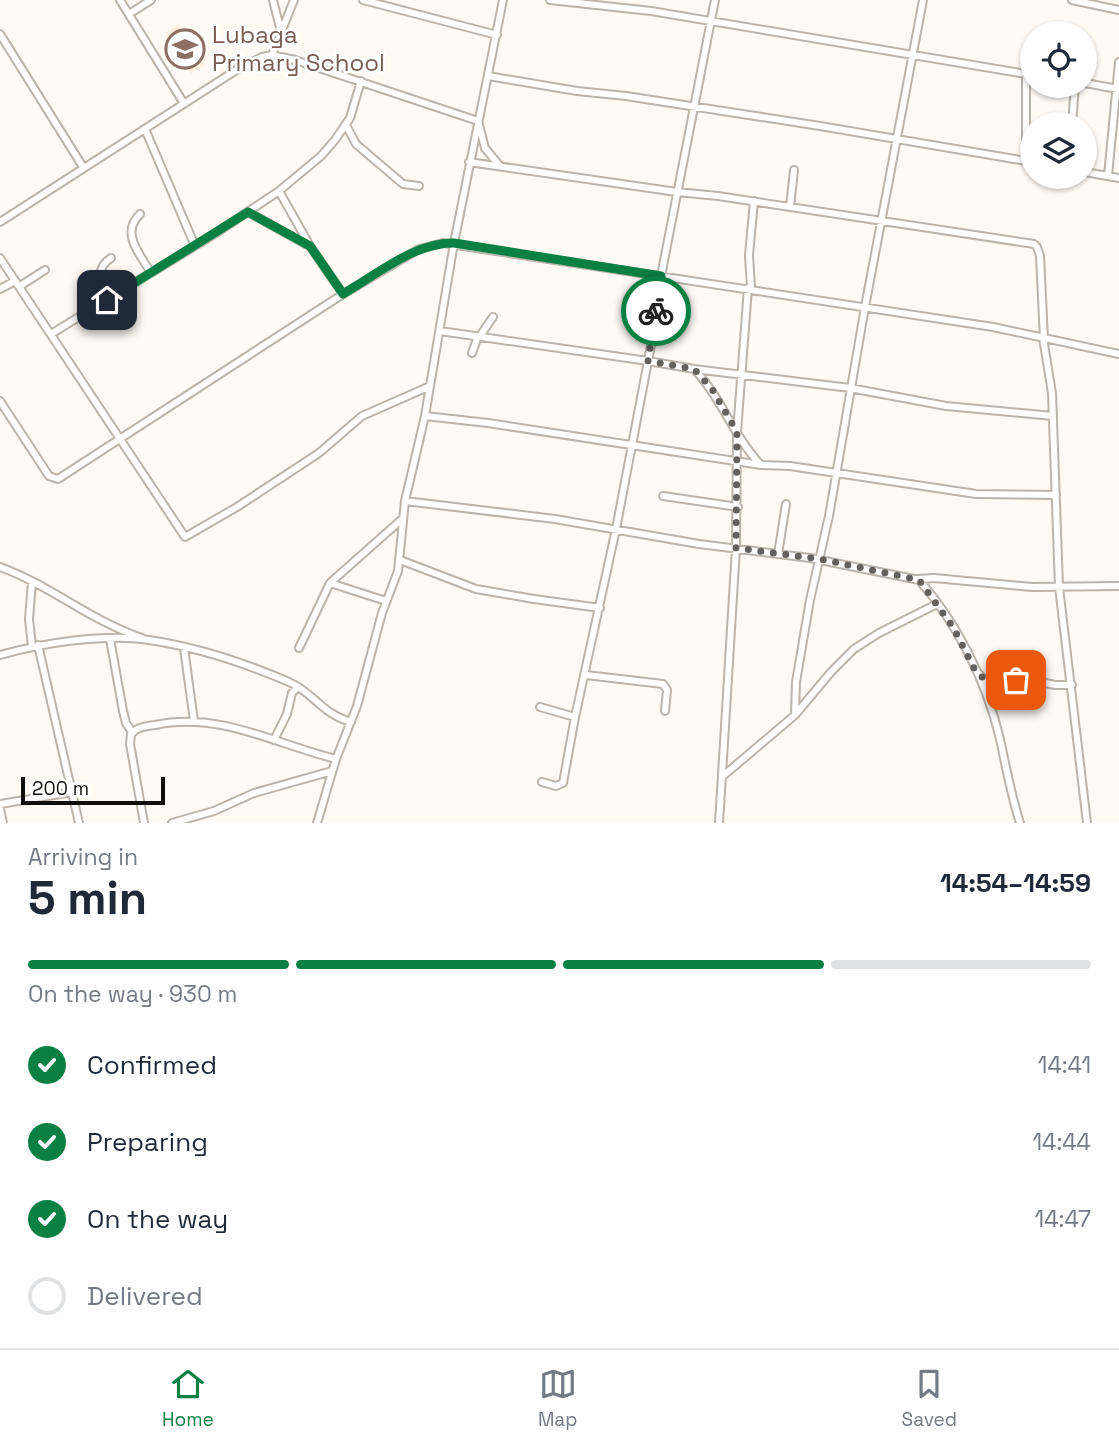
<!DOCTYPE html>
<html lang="en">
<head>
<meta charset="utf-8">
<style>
	body { margin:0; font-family:"Space Grotesk",sans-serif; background:#f2f2f3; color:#1f2937; height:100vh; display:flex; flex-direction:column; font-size:26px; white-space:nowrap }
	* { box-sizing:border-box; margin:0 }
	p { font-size:23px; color:#747a83 }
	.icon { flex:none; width:38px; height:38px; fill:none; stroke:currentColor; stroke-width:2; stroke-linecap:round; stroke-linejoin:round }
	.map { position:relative; height:823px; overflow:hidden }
	.drawer { display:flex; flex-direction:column; background:#fff; flex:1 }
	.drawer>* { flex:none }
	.buttons { position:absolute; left:1020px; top:21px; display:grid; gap:14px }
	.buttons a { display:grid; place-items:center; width:77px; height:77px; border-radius:50%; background:#fff; box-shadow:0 2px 5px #0004; font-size:35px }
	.scale { position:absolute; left:21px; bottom:18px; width:144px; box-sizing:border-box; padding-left:7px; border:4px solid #100e0b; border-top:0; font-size:19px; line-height:24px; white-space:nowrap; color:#100e0b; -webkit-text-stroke:5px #fff; paint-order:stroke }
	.pin { position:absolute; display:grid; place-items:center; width:60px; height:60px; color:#fff; margin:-30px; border-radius:14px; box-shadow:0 4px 10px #0006 }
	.courier { position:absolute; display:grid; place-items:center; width:70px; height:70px; margin:-35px; border:5px solid #0b8043; border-radius:50%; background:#fff; color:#222; box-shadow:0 2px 9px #0007 }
	.summary em { font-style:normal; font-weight:800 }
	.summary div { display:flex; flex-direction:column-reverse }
	.summary { display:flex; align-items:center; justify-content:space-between; height:119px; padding:0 28px }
	h1 { font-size:46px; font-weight:800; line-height:52px }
	.bar { display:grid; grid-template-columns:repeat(4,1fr); gap:10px 7px; align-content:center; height:84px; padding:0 28px }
	.bar i { height:9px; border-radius:5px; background:#e0e1e3 }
	.bar .active { background:#0b8043 }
	.bar p { grid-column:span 4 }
	ol { padding:0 28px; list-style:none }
	li { display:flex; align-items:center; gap:21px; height:77px }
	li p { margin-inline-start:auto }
	li .icon { padding:7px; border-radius:50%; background:#0b8043; color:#fff; stroke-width:4 }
	li:last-child { color:#747a83 }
	li i { width:38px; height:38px; border:4px solid #e0e1e3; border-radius:50% }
	.dock { display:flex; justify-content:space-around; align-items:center; height:98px; border-top:2px solid #e0e1e3; background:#fff; font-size:19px; color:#747a83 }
	.dock a { display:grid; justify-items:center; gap:4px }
	.dock .active { color:#0b8043 }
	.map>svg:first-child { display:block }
	.built { fill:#fef1e1 }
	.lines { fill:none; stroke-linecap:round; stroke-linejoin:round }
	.minor-casing { stroke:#bbb4aa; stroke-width:10 }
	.minor { stroke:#fff; stroke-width:6 }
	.done { stroke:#64615d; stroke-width:7; stroke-dasharray:0 12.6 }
	.route { stroke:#0b8043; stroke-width:9 }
	.labels { text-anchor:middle; stroke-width:5; stroke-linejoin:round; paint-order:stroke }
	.education-label { font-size:24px; fill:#785e54; stroke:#fff; text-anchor:start }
</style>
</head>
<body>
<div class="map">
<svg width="1119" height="823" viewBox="0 0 1119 823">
	<rect width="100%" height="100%" fill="#fffaf4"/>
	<path class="built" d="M179,24l26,41 -14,9 -26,-41z"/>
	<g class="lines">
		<g class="minor-casing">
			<path id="minor" d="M120,0l63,102
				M273,0l8,32
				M363,0l134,35
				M550,0l101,11 381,64
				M1072,0l47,10
				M129,14l22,-14
				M0,34l83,133
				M272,55l22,-55
				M1026,73v88
				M488,76l89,15 49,5 194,30 212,36
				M1085,83l33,6
				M1072,124l3,-38
				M346,125l10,19 47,40 16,2
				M145,129l50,117
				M469,162l208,30 41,4 316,48 3,3 3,9 4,83
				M1085,172l34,6
				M1108,176l11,-114
				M279,191l31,55 33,48
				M790,207l4,-37
				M248,212l61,34
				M140,214c-20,19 0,40 11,59
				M0,222l238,-153 24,-12 10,-2 23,5 183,61 7,27 14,17
				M0,258l185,279 52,-30 82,-54 43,-37 66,-29
				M20,286l25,-16
				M751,288l-2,-33 5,-54
				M0,289l15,-8
				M107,300c-5,-15 -13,-32 4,-42
				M440,331l208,30 46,8 156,19 96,18 107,10
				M51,334l165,-101 63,-42 42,-35 14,-16 15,-22 11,-37
				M480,336l13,-19
				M1043,338l9,55 7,194 28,236
				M472,353l6,-17
				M694,369c27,28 39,66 65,94
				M0,401l49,75 9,3 285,-185 76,-45 24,-6 550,84 126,27
				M425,416l63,7 273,42 29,1 186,28 80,1
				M663,496l75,11
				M405,501l150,18 144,25 111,14 109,22c39,44 67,101 81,159 6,28 11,56 20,84
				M778,554l8,-50
				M400,560l76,29 58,10 66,9
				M0,567c50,18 89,53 142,71
				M918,579l16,-1 98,9 87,-1
				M32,582l-3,37 3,27
				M330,583l56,18
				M110,639l13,72 3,12 6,9
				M38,645l41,178
				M184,648l10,73
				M299,648l31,-65 71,-63
				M0,655c43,-12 105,-22 149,-15 47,7 96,23 140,42 25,11 33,32 62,40
				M997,658l6,25
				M979,674l7,7 11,3 30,-5 28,6h17
				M586,675l77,9 4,6 -2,21
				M540,707l35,10
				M795,715l1,-33 14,-82 19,-84 36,-209 58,-307
				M274,740l13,-26 5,-21 6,-6
				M723,776l72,-61 36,-43 23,-23 25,-16 58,-29
				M542,782l14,4 7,-3 12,-66 41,-188 36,-189 9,-64 54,-276
				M0,804l72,-12
				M0,809l3,14
				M144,823l-14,-79 1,-10c6,-7 15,-8 24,-9 64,-14 120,19 181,34
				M172,823l42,-12 40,-18 78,-22
				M317,823l19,-64 21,-53 25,-93 16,-42 7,-70 20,-85 29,-173 49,-243
				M719,823l17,-275 1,-116 11,-144"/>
		</g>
		<use href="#minor" class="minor"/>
	</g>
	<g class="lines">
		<path class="done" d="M656,311l-8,50 46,8 18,20 25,43 -1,116 84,11 99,21 34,47 22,43 7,7 15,7 19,-4"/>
		<path class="route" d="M107,300l141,-88 62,34 33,48c33,-19 72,-52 111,-51l207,33 -5,35"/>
	</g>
	<defs>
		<g id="school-ring" transform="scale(2.0125)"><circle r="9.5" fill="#fff" stroke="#8d6e63" stroke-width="1.5"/><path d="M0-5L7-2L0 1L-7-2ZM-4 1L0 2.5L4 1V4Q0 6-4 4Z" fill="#8d6e63"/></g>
	</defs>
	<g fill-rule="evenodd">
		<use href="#school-ring" x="185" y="49"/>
	</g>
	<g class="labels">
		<g class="education-label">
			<text x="212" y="43">Lubaga<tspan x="212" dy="28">Primary School</tspan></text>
		</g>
	</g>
</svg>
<div class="buttons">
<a><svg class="icon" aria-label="locate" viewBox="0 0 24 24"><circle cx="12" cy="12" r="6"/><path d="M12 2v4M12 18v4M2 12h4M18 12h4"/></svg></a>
<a><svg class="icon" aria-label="layers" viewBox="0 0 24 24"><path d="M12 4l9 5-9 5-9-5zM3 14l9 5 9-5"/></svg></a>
</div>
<div class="scale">200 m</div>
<div class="pin" style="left:1016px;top:680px;background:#ea580c"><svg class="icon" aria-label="bag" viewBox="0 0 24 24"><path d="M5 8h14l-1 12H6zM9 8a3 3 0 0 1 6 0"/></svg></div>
<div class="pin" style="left:107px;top:300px;background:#1f2937"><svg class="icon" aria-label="home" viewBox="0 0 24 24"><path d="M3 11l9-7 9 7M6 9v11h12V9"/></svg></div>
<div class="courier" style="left:656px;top:311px"><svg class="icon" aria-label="bike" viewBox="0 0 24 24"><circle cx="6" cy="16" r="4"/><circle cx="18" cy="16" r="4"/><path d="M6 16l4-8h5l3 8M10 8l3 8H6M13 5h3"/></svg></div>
</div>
<section class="drawer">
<div class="summary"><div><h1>5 min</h1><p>Arriving in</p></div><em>14:54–14:59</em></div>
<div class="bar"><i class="active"></i><i class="active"></i><i class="active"></i><i></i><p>On the way · 930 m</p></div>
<ol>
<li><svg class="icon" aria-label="check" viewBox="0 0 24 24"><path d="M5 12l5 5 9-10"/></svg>Confirmed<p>14:41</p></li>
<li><svg class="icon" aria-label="check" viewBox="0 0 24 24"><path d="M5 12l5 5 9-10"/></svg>Preparing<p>14:44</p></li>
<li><svg class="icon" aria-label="check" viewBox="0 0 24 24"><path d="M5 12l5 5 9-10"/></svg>On the way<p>14:47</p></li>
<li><i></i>Delivered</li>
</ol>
</section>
<nav class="dock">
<a class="active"><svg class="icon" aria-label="home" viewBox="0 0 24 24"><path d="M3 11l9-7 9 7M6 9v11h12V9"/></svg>Home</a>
<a><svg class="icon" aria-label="map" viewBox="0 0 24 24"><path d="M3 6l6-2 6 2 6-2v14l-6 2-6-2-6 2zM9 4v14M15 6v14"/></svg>Map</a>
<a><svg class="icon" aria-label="saved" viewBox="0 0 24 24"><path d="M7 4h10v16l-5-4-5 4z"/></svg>Saved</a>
</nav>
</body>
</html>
